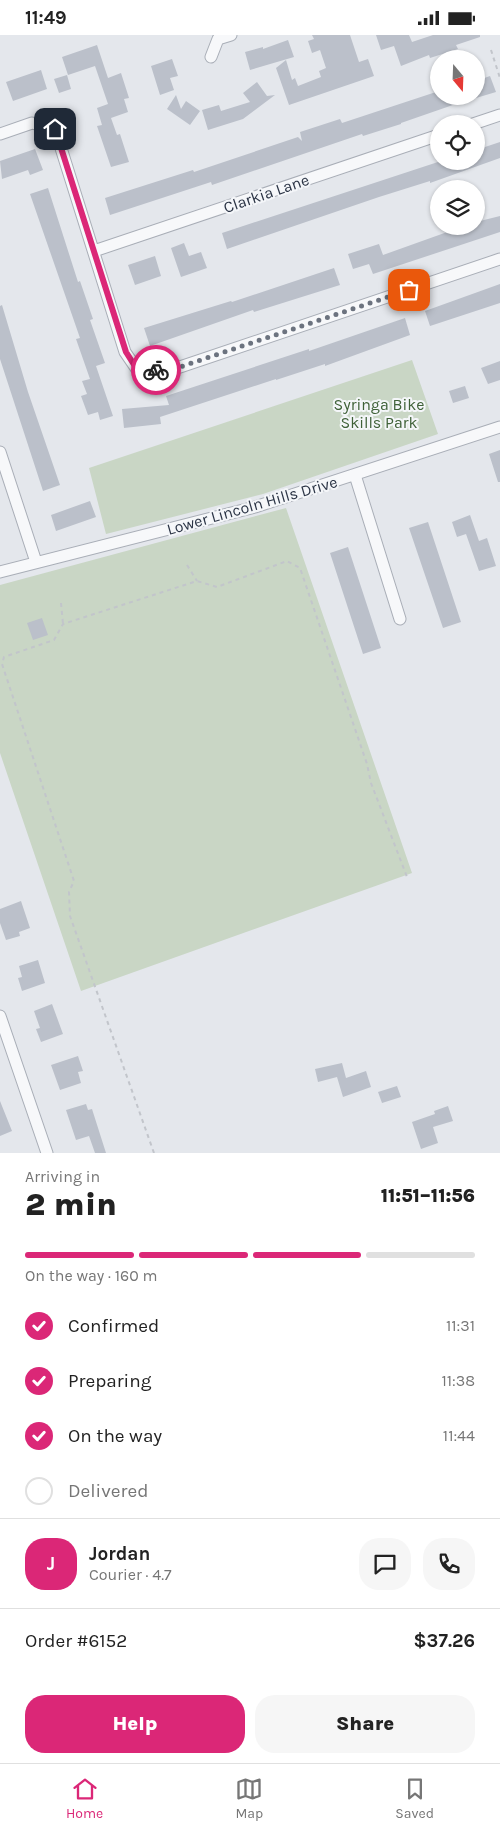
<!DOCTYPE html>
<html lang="en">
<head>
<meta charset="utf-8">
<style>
	body { margin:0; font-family:Karla,sans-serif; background:#f6f6f6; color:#222; height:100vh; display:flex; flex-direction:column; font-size:19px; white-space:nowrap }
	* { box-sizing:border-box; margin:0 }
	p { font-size:16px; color:#767676 }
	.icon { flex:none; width:28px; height:28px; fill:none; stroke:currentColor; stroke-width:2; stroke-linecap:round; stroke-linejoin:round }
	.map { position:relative; height:1118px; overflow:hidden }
	.drawer { display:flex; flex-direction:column; background:#fff; flex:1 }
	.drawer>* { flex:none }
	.needle { width:32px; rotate:161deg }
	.tools { position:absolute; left:430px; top:15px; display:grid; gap:10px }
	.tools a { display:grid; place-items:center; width:55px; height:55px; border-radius:50%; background:#fff; box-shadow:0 1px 4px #0004; font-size:25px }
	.pin { position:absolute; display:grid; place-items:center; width:42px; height:42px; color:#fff; margin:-21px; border-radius:10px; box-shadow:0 2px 8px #0006 }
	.courier { position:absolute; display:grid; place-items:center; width:50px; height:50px; margin:-25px; border:4px solid #db2777; border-radius:50%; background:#fff; color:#222; box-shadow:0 1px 6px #0007 }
	.head em { font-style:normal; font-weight:800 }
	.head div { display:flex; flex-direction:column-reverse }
	.head { display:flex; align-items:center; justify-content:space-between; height:85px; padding:0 25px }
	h1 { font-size:32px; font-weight:800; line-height:38px }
	.bar { display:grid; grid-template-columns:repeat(4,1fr); gap:8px 5px; align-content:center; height:60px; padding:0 25px }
	.bar i { height:6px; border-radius:4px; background:#e0e0e0 }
	.bar .selected { background:#db2777 }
	.bar p { grid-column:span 4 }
	.line { display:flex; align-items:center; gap:12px; padding:0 25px; border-top:1px solid #e0e0e0 }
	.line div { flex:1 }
	.round { display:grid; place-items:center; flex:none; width:52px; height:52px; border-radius:20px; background:#f6f6f6 }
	ol { padding:0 25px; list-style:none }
	li { display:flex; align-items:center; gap:15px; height:55px }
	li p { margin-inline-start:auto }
	li .icon { padding:5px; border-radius:50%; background:#db2777; color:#fff; stroke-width:4 }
	li:last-child { color:#767676 }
	li i { width:28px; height:28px; border:2px solid #e0e0e0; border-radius:50% }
	.primary-button { display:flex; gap:10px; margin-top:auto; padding:10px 25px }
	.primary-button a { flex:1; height:58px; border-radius:20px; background:#db2777; color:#fff; font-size:20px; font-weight:800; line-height:58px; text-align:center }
	.primary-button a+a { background:#f6f6f6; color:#222 }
	.status { display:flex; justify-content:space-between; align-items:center; height:35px; padding:0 25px; background:#fff; direction:ltr }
	.status svg { height:14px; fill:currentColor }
	.tabs { display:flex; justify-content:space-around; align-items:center; height:70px; border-top:1px solid #e0e0e0; background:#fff; font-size:14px; color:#767676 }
	.tabs a { display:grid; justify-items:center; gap:2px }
	.tabs .selected { color:#db2777 }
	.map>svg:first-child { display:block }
	.green { fill:#c9d6c5 }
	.building { fill:#bbc0ca }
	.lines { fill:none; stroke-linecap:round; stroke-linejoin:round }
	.minor-casing { stroke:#a9aeb7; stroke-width:13 }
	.path { stroke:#c2c5cb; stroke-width:2; stroke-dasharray:4 4; stroke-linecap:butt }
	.minor { stroke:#f7f8fa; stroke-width:11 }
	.done { stroke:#6c737f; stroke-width:5; stroke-dasharray:0 9 }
	.route { stroke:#db2777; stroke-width:6 }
	.labels { text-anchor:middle; stroke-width:4; stroke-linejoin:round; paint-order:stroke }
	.street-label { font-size:16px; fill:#2b3445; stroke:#f4f6f9 }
	.park-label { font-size:16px; fill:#3f6138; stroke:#f4f6f9 }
</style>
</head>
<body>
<div class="status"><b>11:49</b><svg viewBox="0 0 49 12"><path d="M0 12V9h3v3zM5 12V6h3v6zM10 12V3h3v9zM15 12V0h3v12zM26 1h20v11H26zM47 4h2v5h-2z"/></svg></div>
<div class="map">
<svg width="500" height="1118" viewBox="0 0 500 1118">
	<rect width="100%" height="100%" fill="#e4e7ec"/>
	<path class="green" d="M412,325l26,74 -175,60 -157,40 -17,-66z
		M286,473l126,365 -331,118 -81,-238v-168z"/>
	<path class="building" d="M312,0h38l9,27 9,-3 6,17 -85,29 -13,-37 10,-8 6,20 3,-2 3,8 23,-9 -2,-6 7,-3 -6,-18 -8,3 -4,-12 6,-2z
		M376,0h33l3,7 21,-7h47v2l-24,8 2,4 -28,9 -1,-3 -28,11 -7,-20 -13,4z
		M288,5l6,17 -44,13 -5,-18 18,-5v2z
		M97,10l11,33 13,-5 8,25 -5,1 4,13 -17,6 6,17 3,-1 9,28 -18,5 -14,-41 5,-1 -5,-17 11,-4 -13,-38 -27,9 -6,-18z
		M172,24l6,17 -8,2 4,12 -14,5 -9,-29z
		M41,35l6,19 -34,12 -7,-19z
		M67,40l4,14 -12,4 -5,-14z
		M490,41l6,16 -20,6v-17z
		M257,47l10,14 8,-1 -32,24 -35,11 -6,-20 17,-5 2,6 29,-9 -7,-9z
		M439,56v5h34v2l-72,25v1l-38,12 -1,-2 -150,51 -1,-3 -101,33 -5,-17 88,-28 1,2 104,-35 4,4 -2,-9 40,-13 2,4z
		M176,60l5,14 5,-8 14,10 -10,14 -23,-16z
		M500,107v16l-70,25v-2l-51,16 -152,52 -5,-16 219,-72h35v-11z
		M35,114l8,21 -13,5 -2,-5 -26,9 -2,-18z
		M48,153l30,94 2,-1 13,38 -3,1 15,43 -9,3 17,50 -13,4 -2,-8 -10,3 -7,-19 6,-2 -5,-13 8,-2 -14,-40 4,-1 -50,-144z
		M500,181v16l-127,42 -4,-10 -16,5 -5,-15 31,-10 4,11 81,-29h12v-4z
		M184,208l5,13 12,-4 6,16 -26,9 -10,-29z
		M155,221l6,20 -26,9 -7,-20z
		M334,233l6,17 -86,27 -1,-2 -103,36 -6,-18 87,-27 1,1z
		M500,249v19l-70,23 -5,-15z
		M2,270l26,87 32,93 -17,6 -43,-132v-53z
		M405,283l5,17 -85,31v-2l-49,16v-1l-116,38 1,7 -37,4 -2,-19 47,-4 -3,-9 143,-47v2z
		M500,326v19l-12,4 -7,-16z
		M465,351l4,12 -16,5 -4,-12z
		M500,415v32h-2l-9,-28z
		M90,466l6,16 -40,14 -5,-16z
		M470,480l9,26 8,-3 9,28 -17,5 -13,-37 -9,3 -5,-15z
		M428,487l33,100 -18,6 -34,-100z
		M348,512l33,101 -18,6 -33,-101z
		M42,583l6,17 -15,5 -6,-17z
		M21,866l9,27 -11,4 1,4 -14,4 -6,-17v-14z
		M38,925l7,23 -23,8 -4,-13 4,-1 -3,-11z
		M52,969l11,30 -22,8 -5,-13 4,-1 -6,-17z
		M78,1021l5,15 -5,1 3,11 -21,7 -9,-25z
		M342,1028l4,15 20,-7 5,16 -28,10 -6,-20 -19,5 -3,-13z
		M397,1051l4,11 -19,6 -4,-11z
		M0,1066l12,30 -12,5z
		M86,1069l2,6 4,-1 14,44h-11l-6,-17 -13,4 -10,-30z
		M448,1071l5,15 -20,6 5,16 -17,6 -9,-27 23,-8 -1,-3z"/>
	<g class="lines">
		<g class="minor-casing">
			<path id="minor" d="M211,22l7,-18 13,-4
				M473,89l27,-9
				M0,99l32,-11 23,6 70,223 13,19 33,-1 329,-111
				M94,216l345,-116
				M0,417l36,110
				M355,440l45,144
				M0,537l255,-65 245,-80
				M0,981l47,137"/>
		</g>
		<path class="path" d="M491,15l9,28
			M187,530l10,16
			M61,568l2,21
			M154,1118l-84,-237 -1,-24 5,-11 -72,-217 2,-7 50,-17 9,-16 134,-43 20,6 70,-26 13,7 67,196 4,19 36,94"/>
		<use href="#minor" class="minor"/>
	</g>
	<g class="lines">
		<path class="done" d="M156,335h15l238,-80"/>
		<path class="route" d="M55,94l71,223 12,19 18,-1"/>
	</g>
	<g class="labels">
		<g class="street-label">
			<text transform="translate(266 158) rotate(-19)" y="6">Clarkia Lane</text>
			<text transform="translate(252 470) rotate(-16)" y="6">Lower Lincoln Hills Drive</text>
		</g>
		<g class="park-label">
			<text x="379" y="375">Syringa Bike<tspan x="379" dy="18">Skills Park</tspan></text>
		</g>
	</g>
</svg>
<div class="tools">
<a><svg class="needle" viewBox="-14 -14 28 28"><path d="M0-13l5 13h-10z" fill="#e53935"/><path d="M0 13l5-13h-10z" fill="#767676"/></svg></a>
<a><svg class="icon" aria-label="locate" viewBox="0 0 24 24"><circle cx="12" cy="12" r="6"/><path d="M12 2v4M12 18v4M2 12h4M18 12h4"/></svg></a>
<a><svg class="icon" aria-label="layers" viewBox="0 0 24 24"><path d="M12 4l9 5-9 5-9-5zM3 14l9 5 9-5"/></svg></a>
</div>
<div class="pin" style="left:409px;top:255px;background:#ea580c"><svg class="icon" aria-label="bag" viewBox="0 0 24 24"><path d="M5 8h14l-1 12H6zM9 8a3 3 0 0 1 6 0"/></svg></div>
<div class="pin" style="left:55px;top:94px;background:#1f2937"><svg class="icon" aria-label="home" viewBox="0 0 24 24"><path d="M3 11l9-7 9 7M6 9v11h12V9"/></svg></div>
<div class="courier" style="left:156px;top:335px"><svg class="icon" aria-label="bike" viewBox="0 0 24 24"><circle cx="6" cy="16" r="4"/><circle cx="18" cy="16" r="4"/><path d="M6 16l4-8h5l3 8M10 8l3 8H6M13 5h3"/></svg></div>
</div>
<section class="drawer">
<div class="head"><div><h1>2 min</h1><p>Arriving in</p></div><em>11:51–11:56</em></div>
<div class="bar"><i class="selected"></i><i class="selected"></i><i class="selected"></i><i></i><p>On the way · 160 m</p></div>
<ol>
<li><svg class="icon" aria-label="check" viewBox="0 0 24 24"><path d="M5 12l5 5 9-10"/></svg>Confirmed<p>11:31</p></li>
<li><svg class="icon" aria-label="check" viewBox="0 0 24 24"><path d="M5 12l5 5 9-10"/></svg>Preparing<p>11:38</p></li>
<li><svg class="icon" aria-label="check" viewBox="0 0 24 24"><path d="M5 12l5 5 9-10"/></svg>On the way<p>11:44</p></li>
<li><i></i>Delivered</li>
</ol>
<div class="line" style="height:90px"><b class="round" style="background:#db2777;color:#fff">J</b><div><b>Jordan</b><p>Courier · 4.7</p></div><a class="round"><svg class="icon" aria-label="chat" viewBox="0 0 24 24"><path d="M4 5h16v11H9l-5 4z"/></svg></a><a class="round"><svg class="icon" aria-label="phone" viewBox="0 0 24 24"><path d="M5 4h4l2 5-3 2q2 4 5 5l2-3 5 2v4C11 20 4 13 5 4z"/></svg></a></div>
<div class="line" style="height:65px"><div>Order #6152</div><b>$37.26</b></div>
<div class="primary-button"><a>Help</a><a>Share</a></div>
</section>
<nav class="tabs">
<a class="selected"><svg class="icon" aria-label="home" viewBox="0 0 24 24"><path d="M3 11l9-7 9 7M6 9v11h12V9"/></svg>Home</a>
<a><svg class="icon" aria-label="map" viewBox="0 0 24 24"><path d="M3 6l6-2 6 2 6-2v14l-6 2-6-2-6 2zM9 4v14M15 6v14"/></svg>Map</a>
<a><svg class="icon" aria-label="saved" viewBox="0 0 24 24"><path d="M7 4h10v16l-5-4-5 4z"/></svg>Saved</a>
</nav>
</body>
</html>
